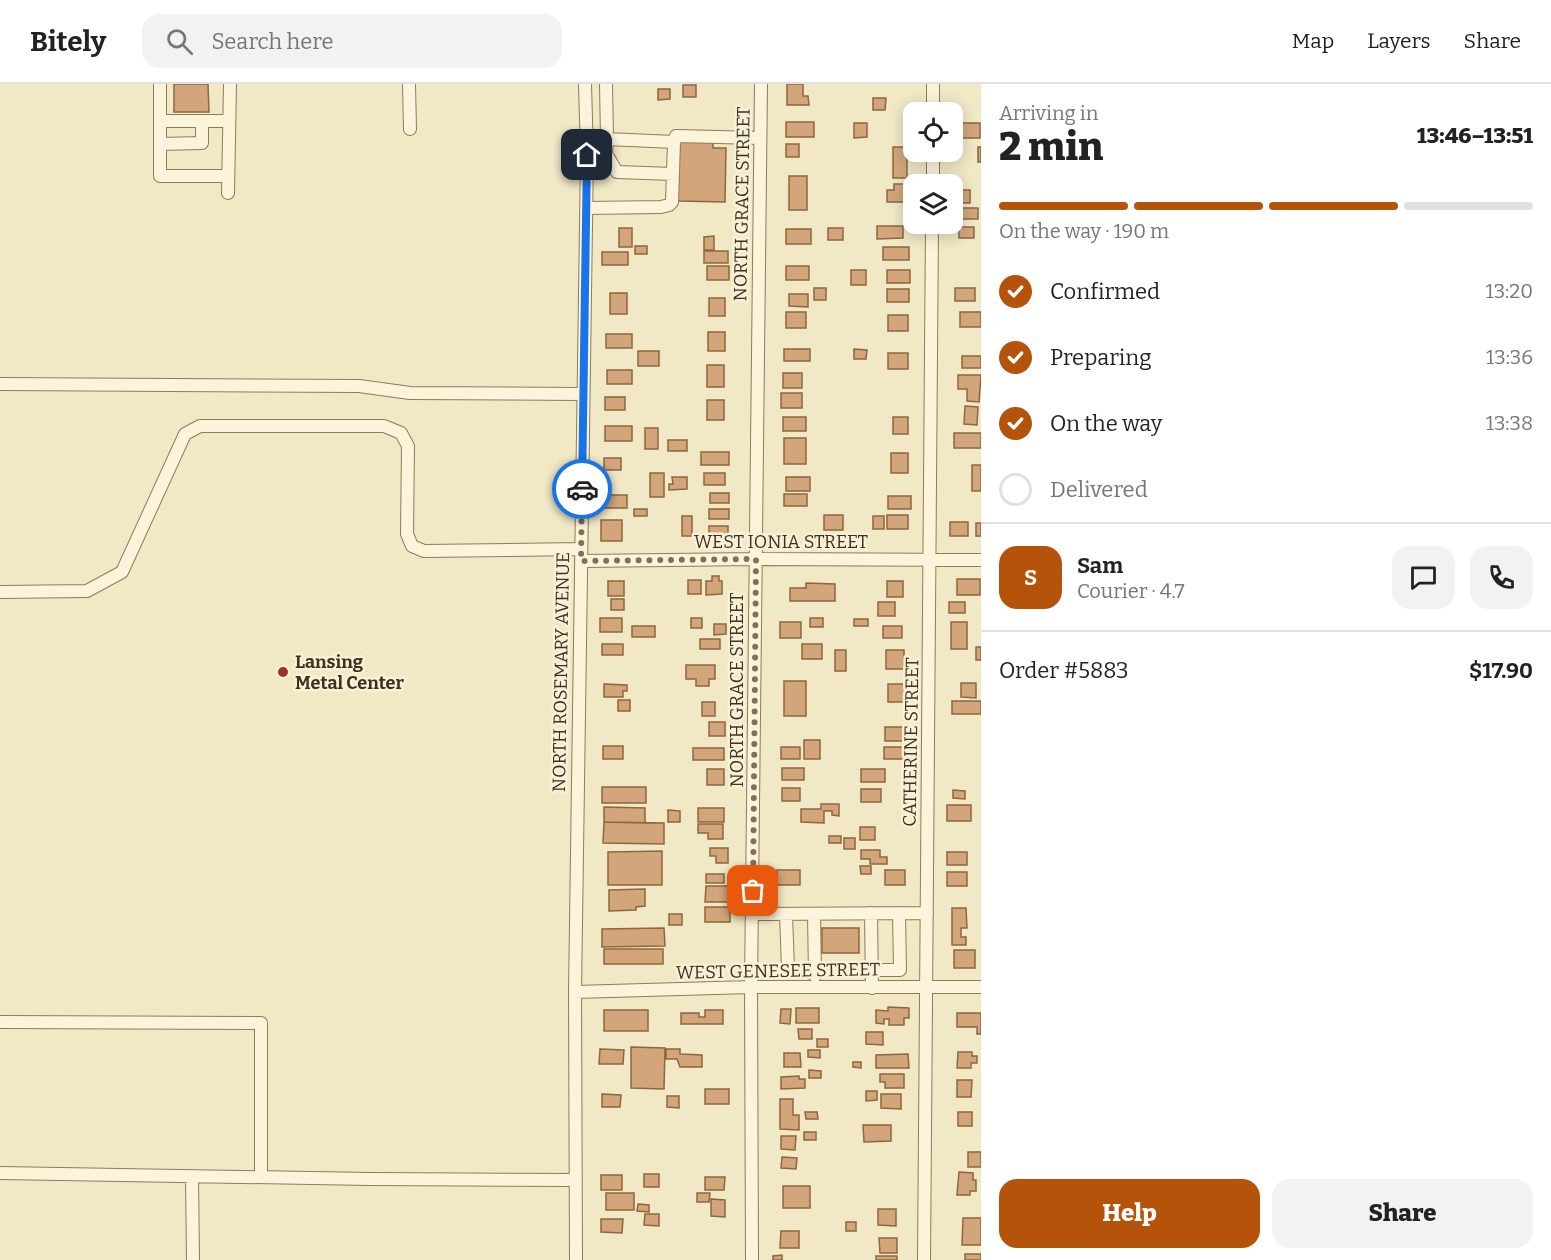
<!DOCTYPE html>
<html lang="en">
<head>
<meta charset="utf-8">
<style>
	body { margin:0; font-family:Bitter,serif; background:#f2f2f2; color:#222; height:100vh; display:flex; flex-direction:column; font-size:22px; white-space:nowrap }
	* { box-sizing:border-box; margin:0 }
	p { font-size:20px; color:#767676 }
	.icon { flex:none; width:33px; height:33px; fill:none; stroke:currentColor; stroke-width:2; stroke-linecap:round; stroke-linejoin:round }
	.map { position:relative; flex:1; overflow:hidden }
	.sheet { display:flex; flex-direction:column; background:#fff; width:570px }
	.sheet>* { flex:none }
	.fabs { position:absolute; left:903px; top:18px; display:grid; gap:12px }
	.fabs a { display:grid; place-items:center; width:60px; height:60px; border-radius:12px; background:#fff; box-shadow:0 3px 15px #0003; font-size:30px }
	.pin { position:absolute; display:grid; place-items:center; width:51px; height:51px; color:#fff; margin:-26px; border-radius:12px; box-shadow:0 3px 9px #0006 }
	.courier { position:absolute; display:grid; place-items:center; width:60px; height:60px; margin:-30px; border:4px solid #1a73e8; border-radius:50%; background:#fff; color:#222; box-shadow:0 2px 8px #0007 }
	.head em { font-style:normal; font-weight:800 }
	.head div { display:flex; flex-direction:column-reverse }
	.head { display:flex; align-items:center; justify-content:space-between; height:102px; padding:0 18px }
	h1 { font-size:39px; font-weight:800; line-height:45px }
	.bar { display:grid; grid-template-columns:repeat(4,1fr); gap:9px 6px; align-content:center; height:72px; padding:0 18px }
	.bar i { height:8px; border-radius:4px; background:#e0e0e0 }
	.bar .active { background:#b45309 }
	.bar p { grid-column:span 4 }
	.line { display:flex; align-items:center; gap:15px; padding:0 18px; border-top:2px solid #e0e0e0 }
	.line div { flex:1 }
	.round { display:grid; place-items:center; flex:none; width:63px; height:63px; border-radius:18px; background:#f2f2f2 }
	ol { padding:0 18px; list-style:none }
	li { display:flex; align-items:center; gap:18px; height:66px }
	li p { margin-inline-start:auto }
	li .icon { padding:6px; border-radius:50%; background:#b45309; color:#fff; stroke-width:4 }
	li:last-child { color:#767676 }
	li i { width:33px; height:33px; border:3px solid #e0e0e0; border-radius:50% }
	.button { display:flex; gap:12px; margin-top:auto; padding:12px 18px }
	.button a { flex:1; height:69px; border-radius:18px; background:#b45309; color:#fff; font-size:24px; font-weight:800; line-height:69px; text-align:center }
	.button a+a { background:#f2f2f2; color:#222 }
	header { display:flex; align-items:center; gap:36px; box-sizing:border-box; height:84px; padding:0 30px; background:#fff; border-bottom:2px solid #e0e0e0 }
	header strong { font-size:28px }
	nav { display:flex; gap:33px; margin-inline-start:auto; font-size:21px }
	.search { width:420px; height:54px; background:#f2f2f2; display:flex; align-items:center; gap:15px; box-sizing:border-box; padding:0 21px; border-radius:18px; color:#767676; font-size:22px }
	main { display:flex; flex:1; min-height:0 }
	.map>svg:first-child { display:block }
	.building { fill:#d2a67a; stroke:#8f663e; stroke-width:1.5 }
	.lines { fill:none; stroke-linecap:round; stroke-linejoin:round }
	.minor-casing { stroke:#8e7b5a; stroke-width:14 }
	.minor { stroke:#fbf4db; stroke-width:12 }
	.done { stroke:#7d7159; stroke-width:6; stroke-dasharray:0 10.8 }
	.route { stroke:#1a73e8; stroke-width:8 }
	.poi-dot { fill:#a13026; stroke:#f8f1d7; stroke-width:2 }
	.labels { text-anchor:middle; stroke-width:5; stroke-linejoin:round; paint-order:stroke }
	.street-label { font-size:18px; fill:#3e311f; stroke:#f8f1d7 }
	.poi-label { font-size:18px; font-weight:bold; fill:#3e311f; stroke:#f8f1d7; text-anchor:start }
</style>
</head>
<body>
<header>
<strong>Bitely</strong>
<div class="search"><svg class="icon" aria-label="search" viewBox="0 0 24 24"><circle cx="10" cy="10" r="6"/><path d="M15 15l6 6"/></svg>Search here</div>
<nav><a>Map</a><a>Layers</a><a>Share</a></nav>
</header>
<main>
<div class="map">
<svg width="981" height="1176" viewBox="0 0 981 1176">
	<rect width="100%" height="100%" fill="#f1e8c6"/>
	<path class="building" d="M174,0h34l1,28h-35z
		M787,0h16v12h5l1,9h-22z
		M683,1h13v12h-13z
		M658,5h12v10l-12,1z
		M873,14h13l-1,12h-12z
		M786,38h28v15h-28z
		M854,39h13v14l-13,1z
		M960,39h20v15h-20z
		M679,54l34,1v9h13l-1,54 -47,-1z
		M786,60h13v13h-13z
		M893,63h14v31h-14z
		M978,63h3v15h-3z
		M789,92h18v34h-18z
		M894,100h12v4h4v14h-23v-12h7z
		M956,106h14v13h-14z
		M953,124h25v11h-25z
		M877,142h26v12l-26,1z
		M959,143h15v11h-15z
		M619,144h13v19h-13z
		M828,144h15v12h-15z
		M786,145h25v15h-25z
		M714,152v14h-10v-13z
		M635,162h12v8h-12z
		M883,163h26v13h-26z
		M704,167h24v12h-24z
		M602,168h26v13h-26z
		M707,182h22v14h-22z
		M786,182h23v14h-23z
		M851,186h15v15h-15z
		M887,186h23v13h-23z
		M814,204h12v12h-12z
		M955,204h20v13h-20z
		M887,205h22v13h-22z
		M610,209h17v21h-17z
		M789,210h19v13l-19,-1z
		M709,214h16v18h-16z
		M786,228h20v16h-20z
		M960,228h21v15h-21z
		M888,231h20v16h-20z
		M708,248h17v19h-17z
		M606,250h26v14h-26z
		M784,265h26v12h-26z
		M854,265l13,1 -1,9h-12z
		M638,267h21v15h-21z
		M888,269h20v16h-20z
		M962,272h19v12h-19z
		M707,281h17v22h-17z
		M607,286h25v14h-25z
		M783,289h19v15h-19z
		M958,291h23l-2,27 -12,-1v-12h-9z
		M781,309h21v15h-21z
		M605,313h20v13h-20z
		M707,316h17v20h-17z
		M965,322l13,1 -1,18 -13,-1z
		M783,333h23v14h-23z
		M893,333h15v17h-15z
		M605,342h27v15h-27z
		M645,344h13v21h-13z
		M954,349h27v15h-27z
		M784,354h22v26h-22z
		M668,356h19v11h-19z
		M701,368h28v13h-28z
		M891,369h17v20h-17z
		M604,374h17v12h-17z
		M972,381h9v26h-9z
		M650,389h14v24h-14z
		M704,389h21v12h-21z
		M672,393h15v12l-18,1v-6h4z
		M786,393h24v14h-24z
		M710,409h19v10h-19z
		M784,410h23v12h-23z
		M601,411h26v13h-26z
		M888,412h23v13h-23z
		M634,425h13v7h-13z
		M709,425h20v10h-20z
		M824,431h19v15h-19z
		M887,431h21v14h-21z
		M682,432h10v20h-10z
		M873,432h11v13h-11z
		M601,436h21v21h-21z
		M950,438h18v14h-18z
		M976,439h5v13h-5z
		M709,442h19v10h-19z
		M712,492h7v5h3v13l-16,1v-14h6z
		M957,495h23v16h-23z
		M688,496h13v14h-13z
		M608,497h16v15h-16z
		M887,497h16v16h-16z
		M806,499l29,1v17h-45v-13h16z
		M611,515h13v11h-13z
		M878,518h17v14h-17z
		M949,518h16v11h-16z
		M600,534h22v14h-22z
		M691,534h11v10h-11z
		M810,534h13v9h-13z
		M854,535h14v7h-14z
		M780,538h21v16h-21z
		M951,538h16v27h-16z
		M714,540h12v10l-12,1z
		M632,542h23v11h-23z
		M883,542h19v12h-19z
		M700,555h20v10h-20z
		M602,560h21v11h-21z
		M802,560h20v15h-20z
		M976,563h5v13h-5z
		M835,566h11v21h-11z
		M886,566h18v19h-18z
		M686,581h29v14h-6v7h-13v-7h-10z
		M784,597h22v35h-22z
		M961,599h15v15l-15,-1z
		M604,600l23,1v6h-4v6h-19z
		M888,600h17v18h-17z
		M618,616h12v11h-12z
		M952,617h29v13h-29z
		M702,618h13v14h-13z
		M709,638h16v14h-16z
		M885,643h23v14h-23z
		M804,656h16v19h-16z
		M603,662h20v13h-20z
		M781,663h19v12h-19z
		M884,663h23v12h-23z
		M693,664h31v12h-31z
		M782,684h22v12h-22z
		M707,685h17v16h-17z
		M861,685h24v13h-24z
		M602,703h44v16h-44z
		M782,704h18v13h-18z
		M861,705h20v13h-20z
		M953,706l12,1v8l-12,-1z
		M821,720h18v12l-7,-1v-4h-8v12l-23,-1v-13h20z
		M947,721h24v16h-24z
		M604,723l41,1v15l-41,-1z
		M698,724h26v14h-26z
		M668,726l12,1v11h-12z
		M604,738l60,1v21l-61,-1z
		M698,740h25v15h-15v-6h-10z
		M860,743h15v13h-15z
		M829,752h12v7h-12z
		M844,754h11v11h-11z
		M710,764h18v15h-12v-7h-6z
		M861,766h19v7h7v7h-17v-5h-9z
		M662,767v34h-54v-33z
		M947,768h20v13h-20z
		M860,782h11v8h-10z
		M777,786h23v15h-23z
		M885,786h20v15h-20z
		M947,788h20v14h-20z
		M706,790h18v9h-18z
		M706,802h22v16h-23z
		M645,805v17l-9,1v3l-27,1v-21z
		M705,823h25v15h-25z
		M952,824h14l1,20h-6v9h5v8h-14z
		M669,830h13v11h-13z
		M664,844l1,18 -63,1v-18z
		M822,844h37v25h-37z
		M604,865h59v15h-59z
		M954,866h21v18h-21z
		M888,923l21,1v10h-5v7h-15v-6h-5v5l-8,-1v-13l12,1z
		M796,924h23v15h-23z
		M781,925h10l-1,15 -10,-1z
		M604,926h44v21h-44z
		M705,926h18v14h-42v-11h18v4h6z
		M957,929h24v21h-4v-7h-20z
		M798,945h14v10h-13z
		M866,948h17v13l-17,-1z
		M817,955h11v8h-11z
		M631,963l34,1 -1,41 -33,-1z
		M600,965l24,1 -1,14h-24z
		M666,965h14v5l22,1v12h-22l-3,-8h-11z
		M808,966h12v8l-12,-1z
		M958,968h14v4h5v7h-6v5h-14z
		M784,969h16l1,14h-17z
		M908,970l1,14h-33v-13z
		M853,978h8v6l-8,-1z
		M809,986l12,1v7h-12z
		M880,990h24v14h-19v-6h-5z
		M799,992v3h6v9l-24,1v-12z
		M957,996h15l-1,17h-14z
		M705,1005h24v15h-24z
		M866,1007h11v9l-11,1z
		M602,1010l19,1 -1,12h-18z
		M881,1010h20v15l-20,-1z
		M667,1012h12v12l-12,-1z
		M780,1015h13v16h6v15l-19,-1z
		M805,1028h12l1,7h-12z
		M958,1028h14v14h-14z
		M863,1041h28v16l-27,1z
		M804,1048h12v8h-12z
		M781,1052h15l-1,14 -14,-1z
		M968,1068h13v15h-13z
		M782,1073l15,1 -1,11 -15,-1z
		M959,1088l14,1v7h3v11h-6v4h-13z
		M644,1090h15v13h-15z
		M601,1091h21v15h-21z
		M705,1093h20l-1,13h-19z
		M783,1102h27v22h-27z
		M606,1109h28v17h-28z
		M697,1109h13l-1,9h-12z
		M711,1115l14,1v17l-14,-1z
		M638,1120l11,1v7l-12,-1z
		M878,1125h18v17l-18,-1z
		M645,1130h14v12l-15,-1z
		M963,1134h18v27h-19z
		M601,1135h22l-1,14 -21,-1z
		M846,1138h10v9h-10z
		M781,1147h18v17h-19z
		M879,1154h18v15h-17z
		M965,1170h16v6h-16z
		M782,1171v5h-9v-4z
		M876,1172h21v4h-21z"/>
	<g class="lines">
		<g class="minor-casing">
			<path id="minor" d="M160,0v37
				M409,0l1,45
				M606,0l1,55
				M933,28v-28
				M202,37h-42v55h68
				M674,58l2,-6 84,2
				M160,60l42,-1v-22h27
				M606,70l11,18 56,2
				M933,100v-32
				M228,109l2,-109
				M586,124l75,-1 8,-2 3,-3 2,-60 -67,-3 -1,15 -19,1
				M0,300l359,2 51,7 173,1
				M581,477l175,-2 225,1
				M0,508l87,-1 35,-19 63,-138 15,-8h184l17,7 7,13 -1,88 5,12 12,5 157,-2
				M871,829l1,75
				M753,830l174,-1
				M786,830l2,55h27
				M814,830l1,62
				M871,886h29l-1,-57
				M575,908l176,-5h230
				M0,938l261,1v154
				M0,1089l370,6 206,1
				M192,1092l1,84
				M576,1176l-1,-268 12,-837 -2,-71
				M752,1176l-1,-273 10,-903
				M924,1176l8,-1036"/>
		</g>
		<use href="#minor" class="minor"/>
	</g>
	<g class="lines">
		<path class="done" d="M582,405l-1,72 175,-2 -3,332"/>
		<path class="route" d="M582,405l5,-334"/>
	</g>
	<circle class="poi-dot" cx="283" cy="588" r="6"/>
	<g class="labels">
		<g class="street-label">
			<text transform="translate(742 120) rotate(-89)" y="6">NORTH GRACE STREET</text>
			<text x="781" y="464">WEST IONIA STREET</text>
			<text transform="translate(561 588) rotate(-89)" y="6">NORTH ROSEMARY AVENUE</text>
			<text transform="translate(737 606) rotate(-90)" y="6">NORTH GRACE STREET</text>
			<text transform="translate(911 658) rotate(-89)" y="6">CATHERINE STREET</text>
			<text transform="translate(778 887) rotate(-1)" y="6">WEST GENESEE STREET</text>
		</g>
		<g class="poi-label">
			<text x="295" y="584">Lansing<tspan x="295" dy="21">Metal Center</tspan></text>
		</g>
	</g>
</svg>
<div class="fabs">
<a><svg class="icon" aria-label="locate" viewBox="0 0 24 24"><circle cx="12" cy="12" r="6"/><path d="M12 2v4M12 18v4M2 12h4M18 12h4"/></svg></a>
<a><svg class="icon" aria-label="layers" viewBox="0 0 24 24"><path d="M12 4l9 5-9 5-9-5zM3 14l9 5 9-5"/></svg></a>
</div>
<div class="pin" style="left:753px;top:807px;background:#ea580c"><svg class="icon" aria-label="bag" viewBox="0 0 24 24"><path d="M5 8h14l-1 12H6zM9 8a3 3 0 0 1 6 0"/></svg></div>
<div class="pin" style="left:587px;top:71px;background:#1f2937"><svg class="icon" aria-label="home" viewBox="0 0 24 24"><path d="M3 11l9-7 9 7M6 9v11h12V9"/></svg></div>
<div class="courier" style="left:582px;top:405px"><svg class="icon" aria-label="car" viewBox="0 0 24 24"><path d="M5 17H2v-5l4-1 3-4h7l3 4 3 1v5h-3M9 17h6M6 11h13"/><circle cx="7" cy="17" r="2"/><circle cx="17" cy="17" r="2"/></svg></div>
</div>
<section class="sheet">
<div class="head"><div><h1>2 min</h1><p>Arriving in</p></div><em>13:46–13:51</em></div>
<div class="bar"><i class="active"></i><i class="active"></i><i class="active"></i><i></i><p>On the way · 190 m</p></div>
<ol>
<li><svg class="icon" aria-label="check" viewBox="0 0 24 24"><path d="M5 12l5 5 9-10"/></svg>Confirmed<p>13:20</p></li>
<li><svg class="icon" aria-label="check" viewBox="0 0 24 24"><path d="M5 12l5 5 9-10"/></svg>Preparing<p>13:36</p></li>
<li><svg class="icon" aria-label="check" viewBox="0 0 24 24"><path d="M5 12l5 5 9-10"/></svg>On the way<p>13:38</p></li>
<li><i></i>Delivered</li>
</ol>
<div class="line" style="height:108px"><b class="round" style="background:#b45309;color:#fff">S</b><div><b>Sam</b><p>Courier · 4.7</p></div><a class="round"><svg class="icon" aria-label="chat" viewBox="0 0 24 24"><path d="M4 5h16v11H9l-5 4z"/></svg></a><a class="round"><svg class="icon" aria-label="phone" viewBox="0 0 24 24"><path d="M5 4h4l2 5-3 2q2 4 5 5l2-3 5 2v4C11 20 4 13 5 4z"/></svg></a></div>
<div class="line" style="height:78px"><div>Order #5883</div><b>$17.90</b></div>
<div class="button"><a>Help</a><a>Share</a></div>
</section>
</main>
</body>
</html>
